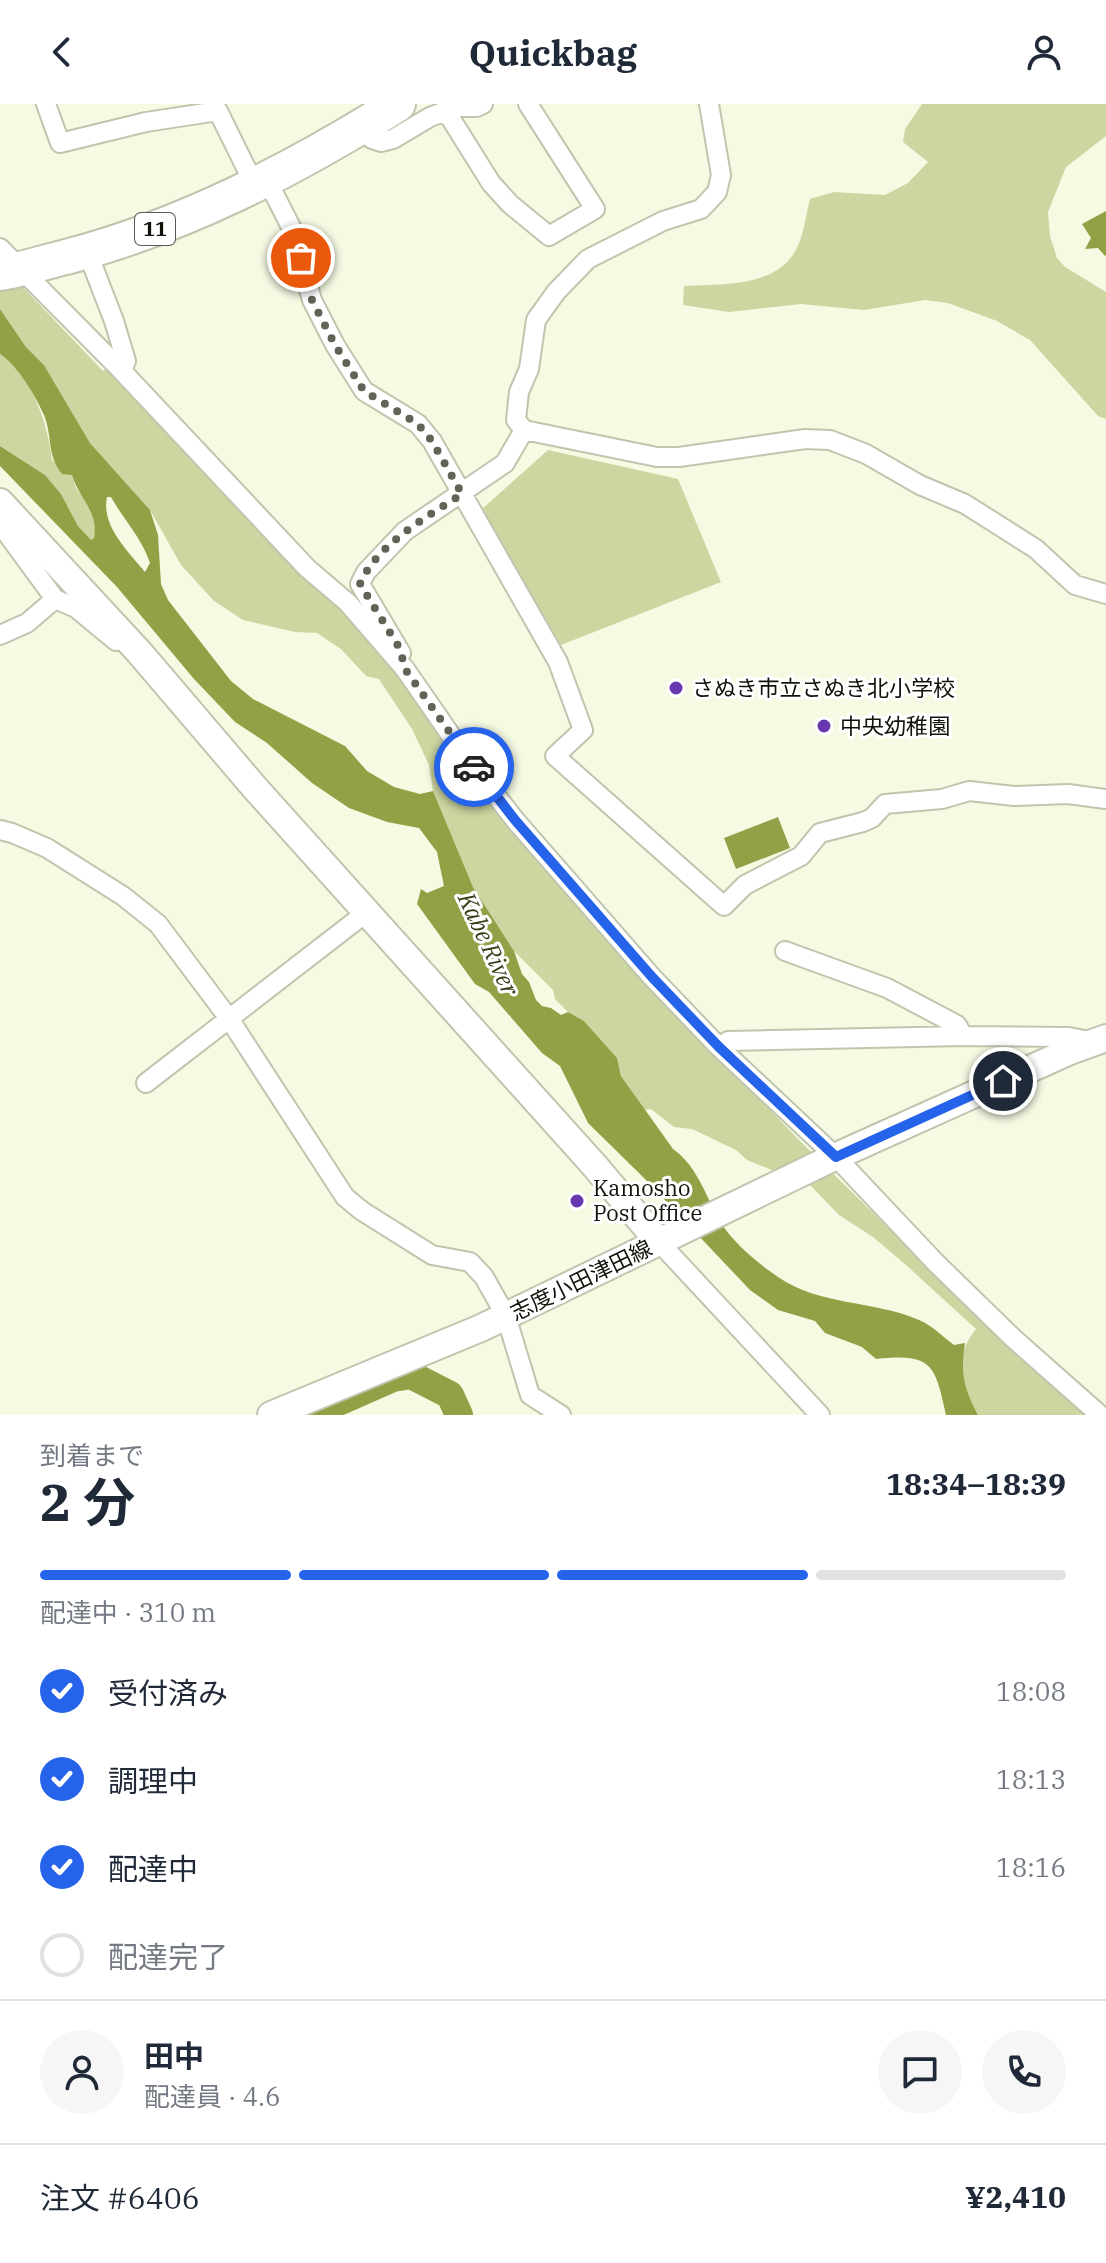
<!DOCTYPE html>
<html lang="ja">
<head>
<meta charset="utf-8">
<style>
	body { margin:0; font-family:"IBM Plex Serif","Noto Sans JP",serif; background:#f6f6f7; color:#1f2937; height:100vh; display:flex; flex-direction:column; font-size:30px; white-space:nowrap }
	* { box-sizing:border-box; margin:0 }
	p { font-size:26px; color:#747a83 }
	.icon { flex:none; width:44px; height:44px; fill:none; stroke:currentColor; stroke-width:2; stroke-linecap:round; stroke-linejoin:round }
	.map { position:relative; height:1311px; overflow:hidden }
	.sheet { display:flex; flex-direction:column; background:#fff; flex:1 }
	.sheet>* { flex:none }
	.pin { position:absolute; display:grid; place-items:center; width:68px; height:68px; color:#fff; margin:-34px; border:4px solid #fff; border-radius:50%; box-shadow:0 2px 8px #0007 }
	.courier { position:absolute; display:grid; place-items:center; width:80px; height:80px; margin:-40px; border:6px solid #2563eb; border-radius:50%; background:#fff; color:#222; box-shadow:0 2px 10px #0007 }
	.head em { font-style:normal; font-weight:700 }
	.head div { display:flex; flex-direction:column-reverse }
	.head { display:flex; align-items:center; justify-content:space-between; height:136px; padding:0 40px }
	h1 { font-size:52px; font-weight:700; line-height:60px }
	.bar { display:grid; grid-template-columns:repeat(4,1fr); gap:12px 8px; align-content:center; height:96px; padding:0 40px }
	.bar i { height:10px; border-radius:6px; background:#e0e1e3 }
	.bar .active { background:#2563eb }
	.bar p { grid-column:span 4 }
	.line { display:flex; align-items:center; gap:20px; padding:0 40px; border-top:2px solid #e0e1e3 }
	.line div { flex:1 }
	.round { display:grid; place-items:center; flex:none; width:84px; height:84px; border-radius:42px; background:#f6f6f7 }
	ol { padding:0 40px; list-style:none }
	li { display:flex; align-items:center; gap:24px; height:88px }
	li p { margin-inline-start:auto }
	li .icon { padding:8px; border-radius:50%; background:#2563eb; color:#fff; stroke-width:4 }
	li:last-child { color:#747a83 }
	li i { width:44px; height:44px; border:4px solid #e0e1e3; border-radius:50% }
	header { display:flex; justify-content:space-between; align-items:center; height:104px; padding:0 40px; background:#fff; font-size:36px; font-weight:700 }
	.map>svg:first-child { display:block }
	.green { fill:#ccd6a0 }
	.water { fill:#93a146; fill-rule:evenodd }
	.lines { fill:none; stroke-linecap:round; stroke-linejoin:round }
	.river { stroke:#93a146; stroke-width:28 }
	.street-casing { stroke:#c0c5ae; stroke-width:22 }
	.secondary-casing { stroke:#c0c5ae; stroke-width:30 }
	.highway-casing { stroke:#c0c5ae; stroke-width:38 }
	.street { stroke:#fff; stroke-width:18 }
	.secondary { stroke:#fff; stroke-width:26 }
	.highway { stroke:#fff; stroke-width:34 }
	.done { stroke:#616356; stroke-width:8; stroke-dasharray:0 14.4 }
	.route { stroke:#2563eb; stroke-width:10 }
	.poi-dot { fill:#6737af; stroke:#fff; stroke-width:3 }
	.labels { text-anchor:middle; stroke-width:6; stroke-linejoin:round; paint-order:stroke }
	.shield { fill:#fff; stroke:#585954; stroke-width:2 }
	.shield-label { font-size:20px; font-weight:bold; fill:#11120a }
	.poi-label { font-size:22px; fill:#11120a; stroke:#fff; text-anchor:start }
	.street-label { font-size:22px; fill:#11120a; stroke:#fff }
	.water-label { font-size:24px; font-style:italic; fill:#383e18; stroke:#fff }
</style>
</head>
<body>
<header><svg class="icon" aria-label="back" viewBox="0 0 24 24"><path d="M15 5l-7 7 7 7"/></svg>Quickbag<svg class="icon" aria-label="person" viewBox="0 0 24 24"><circle cx="12" cy="8" r="4"/><path d="M4 21q1-7 8-7t8 7"/></svg></header>
<div class="map">
<svg width="1106" height="1311" viewBox="0 0 1106 1311">
	<rect width="100%" height="100%" fill="#f5fae3"/>
	<path class="green" d="M922,0h184v32l-40,31 -18,45 2,24 7,22 8,9 41,25v127l-8,-3 -68,-76 -33,-19 -49,-18 -23,-3 -61,10 -63,-6 -72,8 -46,-7 1,-19c39,-2 93,2 113,-38 7,-14 9,-34 13,-49l24,-7 51,3 23,-12 20,-21 -25,-20 2,-13z
		M0,159l103,108 6,-4 233,239 304,374 151,158 130,128 165,149h-114c-16,-31 -26,-57 -2,-86l-70,-64 -33,-28 -34,-22 -28,-29 -64,-26 -11,-10 -44,-21 -18,-2 -23,-18 -6,1 -24,-34 -4,-18 -33,-37 -16,-9 -13,-13 -2,-9 -39,-39 -41,-64 -40,-96 -4,-26 -17,-36 -33,-50 -13,-3 -25,-27 -24,-16 -22,-1 -52,-12 -29,-19 -33,-36 -31,-55 -60,-67 -46,-78 -18,-18 -26,-38z
		M0,250c32,21 48,70 52,106l20,15 4,13 15,20 5,18 -2,12 -3,2 -13,-14 -17,-32 -16,-19 -45,-29z
		M548,346l130,29 43,103 -160,63 -79,-136z"/>
	<path class="water" d="M1106,107v44l-1,1 -7,-8 -13,1 6,-11 -9,-14z
		M0,205l26,38 18,18 46,78 60,67 8,25 3,49 7,16 63,81 22,18 92,47 22,25 27,16 26,7 13,-3 40,96 41,64 8,23 7,8 7,18 6,6 9,2 10,7 7,-3 16,9 33,37 4,18 52,73c26,18 34,52 50,77 14,20 35,37 55,51 42,29 95,23 141,43 13,5 24,17 35,25l11,-2c-5,31 -1,45 13,72h-32c-11,-51 -14,-62 -70,-56l-14,-12 -37,-14 -10,-12 -37,-11 -28,-20 -108,-114 -54,-53 -28,-57 -18,-13 -53,-61 -14,-8 -58,-80 4,-15 6,4 17,-7 -7,-34 -18,-24 -32,-6 -38,-14 -37,-25 -45,-40 -32,-21 -41,-43 -77,-92 -117,-121v-20l45,29 16,19 17,32 13,14 3,-2c5,-27 -15,-39 -22,-63l-10,-1c-16,-21 -9,-36 -18,-59 -9,-20 -26,-49 -44,-61zM107,393h4c12,22 31,41 39,66l-5,9c-17,-21 -44,-46 -38,-75z
		M778,713l12,31 -54,21 -12,-31z"/>
	<g class="lines">
		<path class="river" d="M309,1311l84,-37 18,-3 39,20 9,20"/>
		<g class="street-casing">
			<path id="street" d="M46,0l14,39 86,-21 72,-11 37,75
				M709,0l12,71 -4,17 -16,17 -38,12 -75,38 -32,33 -20,28 -7,49 -10,23 -3,28 8,10 133,27h22l126,-18 25,1 36,14 54,31 45,19 71,45 39,36 31,9
				M446,7l45,72 19,21 39,32 46,-27 -67,-105
				M361,23l11,12 9,3 12,-3 37,-22 26,-10h21l6,-3
				M267,76l25,49 20,71 23,45 29,46 54,33 14,17 126,221 25,68 -28,26 169,150 21,-21 56,-29 19,-23 43,-11 9,-4 13,-14 57,-5 27,-8 45,5 54,-2 38,5
				M0,144l122,123 185,197 41,35 57,66 61,88 49,63 137,157 67,70 117,110 99,105 78,76 87,77
				M87,147l27,70 12,40 -4,10
				M0,420l55,75 21,9 40,33
				M0,531l27,-12 28,-24
				M401,549l-41,-69 6,-12 39,-41 100,-68 19,-33
				M0,726l12,3 35,15 76,48 35,28 72,96 115,177 17,14 70,44 38,7 14,15 22,39 24,79 31,20
				M785,847l102,37 70,37 6,11
				M719,943l9,-6 235,-5 106,1 25,5
				M146,979l221,-171
				M659,1138l161,173"/>
		</g>
		<g class="secondary-casing">
			<path id="secondary" d="M0,398l139,150 116,136 339,377 65,77
				M271,1311l210,-87 347,-168 242,-109 36,-13"/>
		</g>
		<g class="highway-casing">
			<path id="highway" d="M0,169c22,-3 44,-11 66,-16 119,-31 228,-88 332,-153"/>
		</g>
		<use href="#street" class="street"/>
		<use href="#secondary" class="secondary"/>
		<use href="#highway" class="highway"/>
	</g>
	<g class="lines">
		<path class="done" d="M301,154l11,42 23,45 29,46 54,33 14,17 30,53c-35,23 -85,50 -102,90l40,65 5,20 69,98"/>
		<path class="route" d="M474,663l41,53 137,157 67,70 117,110 167,-76"/>
	</g>
	<g class="poi-dot">
		<circle cx="676" cy="584" r="8"/>
		<circle cx="824" cy="622" r="8"/>
		<circle cx="577" cy="1097" r="8"/>
	</g>
	<g class="labels">
		<rect class="shield" x="135" y="109" width="40" height="32" rx="6"/>
		<g class="shield-label">
			<text x="155" y="132">11</text>
		</g>
		<g class="poi-label">
			<text x="692" y="592">さぬき市立さぬき北小学校</text>
			<text x="840" y="630">中央幼稚園</text>
			<text x="593" y="1092">Kamosho<tspan x="593" dy="25">Post Office</tspan></text>
		</g>
		<g class="street-label">
			<text transform="translate(581 1176) rotate(-26)" y="8">志度小田津田線</text>
		</g>
		<g class="water-label">
			<text transform="translate(488 840) rotate(65)" y="8">Kabe River</text>
		</g>
	</g>
</svg>
<div class="pin" style="left:301px;top:154px;background:#ea580c"><svg class="icon" aria-label="bag" viewBox="0 0 24 24"><path d="M5 8h14l-1 12H6zM9 8a3 3 0 0 1 6 0"/></svg></div>
<div class="pin" style="left:1003px;top:977px;background:#1f2937"><svg class="icon" aria-label="home" viewBox="0 0 24 24"><path d="M3 11l9-7 9 7M6 9v11h12V9"/></svg></div>
<div class="courier" style="left:474px;top:663px"><svg class="icon" aria-label="car" viewBox="0 0 24 24"><path d="M5 17H2v-5l4-1 3-4h7l3 4 3 1v5h-3M9 17h6M6 11h13"/><circle cx="7" cy="17" r="2"/><circle cx="17" cy="17" r="2"/></svg></div>
</div>
<section class="sheet">
<div class="head"><div><h1>2 分</h1><p>到着まで</p></div><em>18:34–18:39</em></div>
<div class="bar"><i class="active"></i><i class="active"></i><i class="active"></i><i></i><p>配達中 · 310 m</p></div>
<ol>
<li><svg class="icon" aria-label="check" viewBox="0 0 24 24"><path d="M5 12l5 5 9-10"/></svg>受付済み<p>18:08</p></li>
<li><svg class="icon" aria-label="check" viewBox="0 0 24 24"><path d="M5 12l5 5 9-10"/></svg>調理中<p>18:13</p></li>
<li><svg class="icon" aria-label="check" viewBox="0 0 24 24"><path d="M5 12l5 5 9-10"/></svg>配達中<p>18:16</p></li>
<li><i></i>配達完了</li>
</ol>
<div class="line" style="height:144px"><a class="round"><svg class="icon" aria-label="person" viewBox="0 0 24 24"><circle cx="12" cy="8" r="4"/><path d="M4 21q1-7 8-7t8 7"/></svg></a><div><b>田中</b><p>配達員 · 4.6</p></div><a class="round"><svg class="icon" aria-label="chat" viewBox="0 0 24 24"><path d="M4 5h16v11H9l-5 4z"/></svg></a><a class="round"><svg class="icon" aria-label="phone" viewBox="0 0 24 24"><path d="M5 4h4l2 5-3 2q2 4 5 5l2-3 5 2v4C11 20 4 13 5 4z"/></svg></a></div>
<div class="line" style="height:104px"><div>注文 #6406</div><b>¥2,410</b></div>
</section>
</body>
</html>
